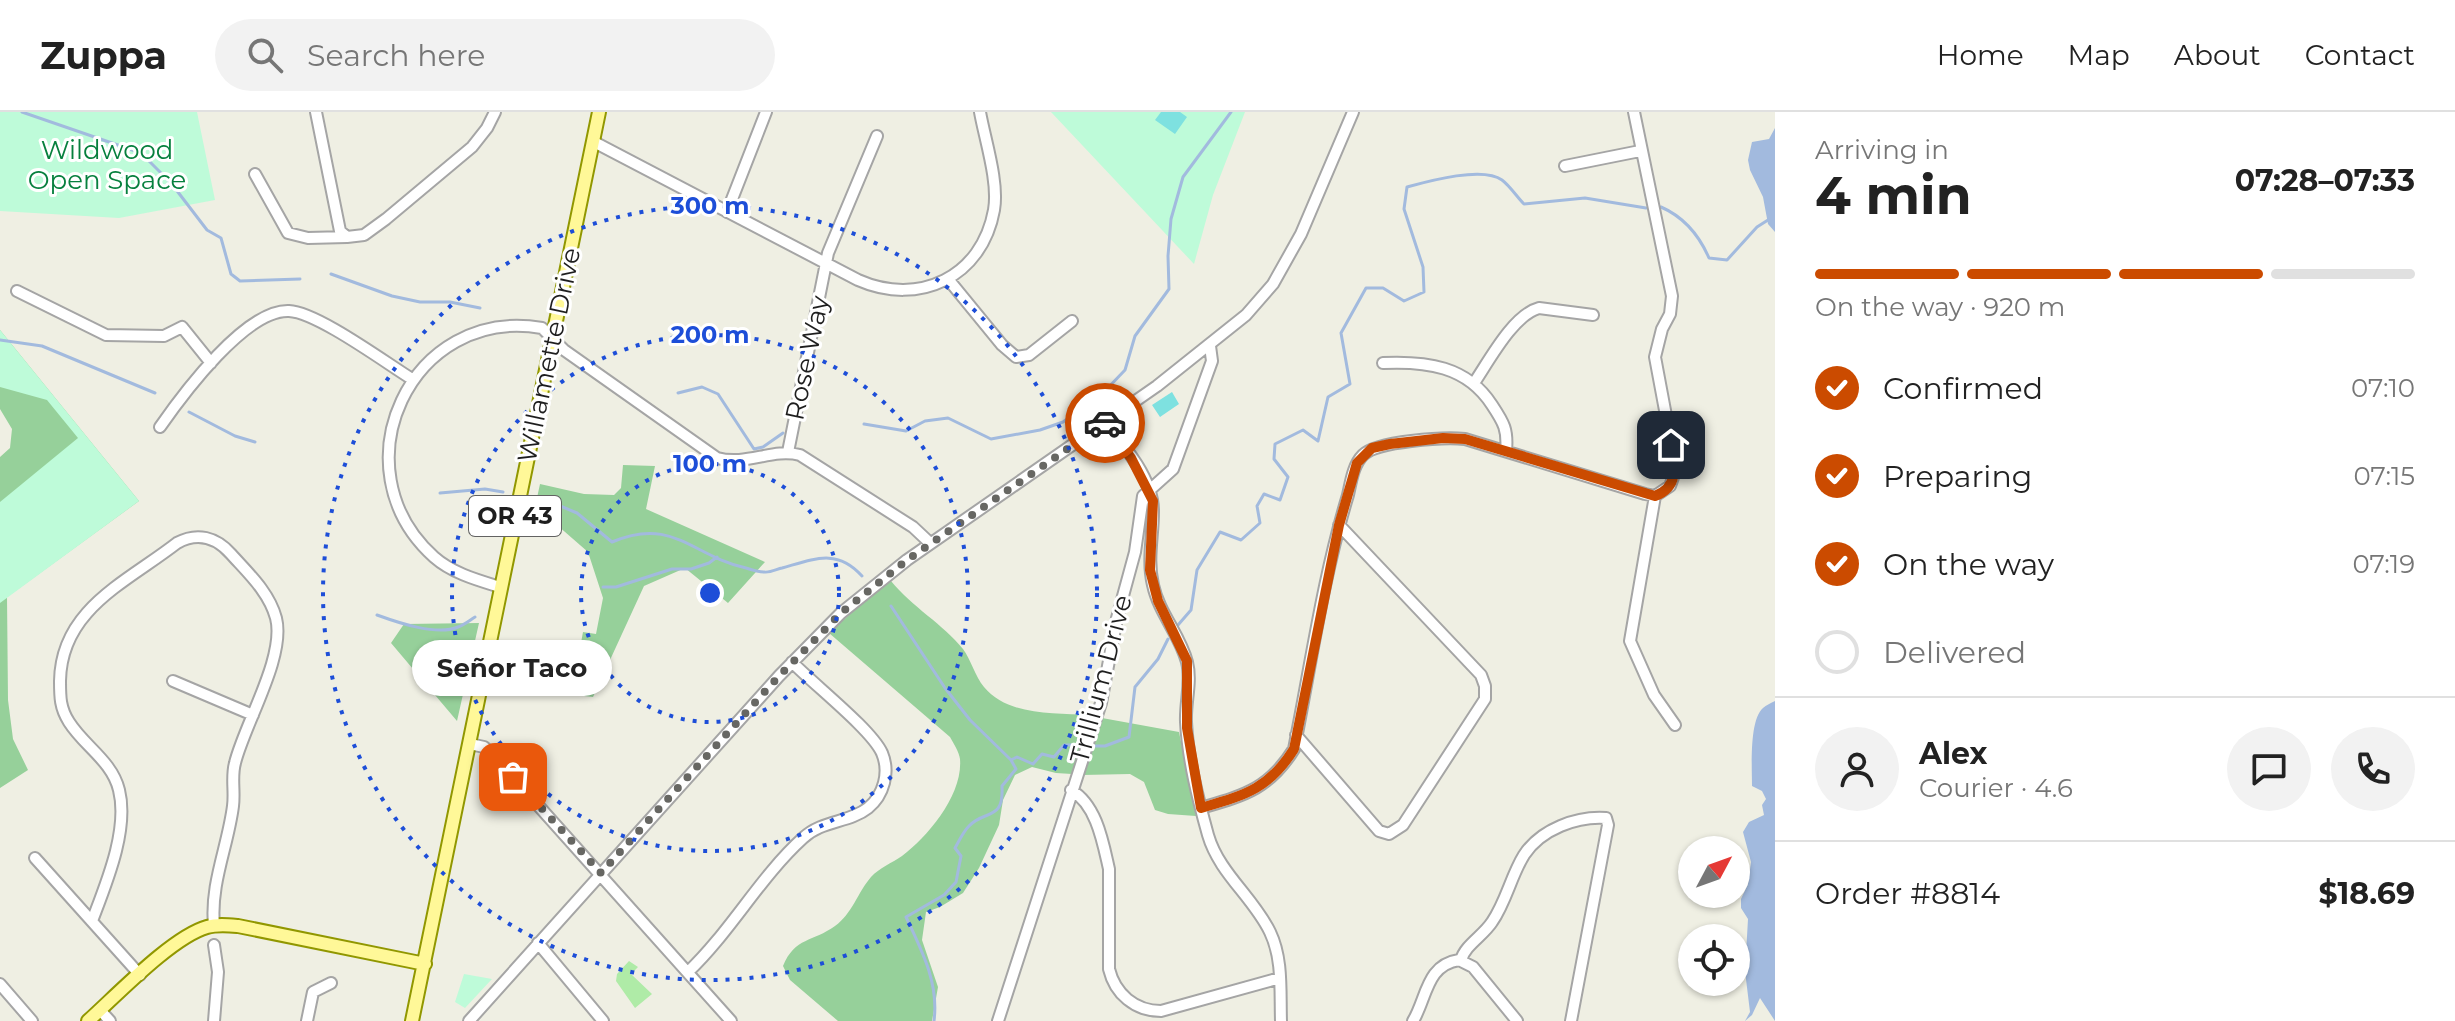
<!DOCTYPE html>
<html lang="en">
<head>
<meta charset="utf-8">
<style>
	body { margin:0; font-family:Montserrat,sans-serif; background:#f2f2f2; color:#222; height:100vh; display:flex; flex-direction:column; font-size:30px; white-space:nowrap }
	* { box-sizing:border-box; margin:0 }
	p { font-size:26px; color:#767676 }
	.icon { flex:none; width:44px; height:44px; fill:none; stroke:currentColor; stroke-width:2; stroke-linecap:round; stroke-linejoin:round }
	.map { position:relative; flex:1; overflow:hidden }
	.drawer { display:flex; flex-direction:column; background:#fff; width:680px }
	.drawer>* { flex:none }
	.needle { width:52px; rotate:49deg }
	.buttons { position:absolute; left:1678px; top:724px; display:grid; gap:16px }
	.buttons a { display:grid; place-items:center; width:72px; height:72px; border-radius:50%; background:#fff; box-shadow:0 2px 6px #0004; font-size:40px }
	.pin { position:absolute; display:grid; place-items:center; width:68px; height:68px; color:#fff; margin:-34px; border-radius:16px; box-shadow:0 4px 12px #0006 }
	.courier { position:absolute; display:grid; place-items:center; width:80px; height:80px; margin:-40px; border:6px solid #cb4b00; border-radius:50%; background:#fff; color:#222; box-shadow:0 2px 10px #0007 }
	.bubble { position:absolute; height:56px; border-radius:28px; background:#fff; box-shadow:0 2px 6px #0004; font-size:26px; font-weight:700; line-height:56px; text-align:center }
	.head em { font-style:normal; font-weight:700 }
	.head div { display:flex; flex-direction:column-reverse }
	.head { display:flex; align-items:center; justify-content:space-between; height:136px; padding:0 40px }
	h1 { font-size:52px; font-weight:700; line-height:60px }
	.bar { display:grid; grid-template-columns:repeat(4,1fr); gap:12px 8px; align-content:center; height:96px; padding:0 40px }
	.bar i { height:10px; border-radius:6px; background:#e0e0e0 }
	.bar .current { background:#cb4b00 }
	.bar p { grid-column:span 4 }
	.line { display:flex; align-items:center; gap:20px; padding:0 40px; border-top:2px solid #e0e0e0 }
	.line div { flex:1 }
	.round { display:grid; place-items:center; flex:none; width:84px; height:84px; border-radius:42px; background:#f2f2f2 }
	ol { padding:0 40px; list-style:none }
	li { display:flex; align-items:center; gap:24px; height:88px }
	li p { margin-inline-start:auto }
	li .icon { padding:8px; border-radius:50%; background:#cb4b00; color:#fff; stroke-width:4 }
	li:last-child { color:#767676 }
	li i { width:44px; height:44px; border:4px solid #e0e0e0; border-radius:50% }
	header { display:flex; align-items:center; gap:48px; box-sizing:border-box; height:112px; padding:0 40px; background:#fff; border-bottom:2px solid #e0e0e0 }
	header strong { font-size:38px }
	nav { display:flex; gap:44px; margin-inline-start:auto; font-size:28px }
	.search { width:560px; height:72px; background:#f2f2f2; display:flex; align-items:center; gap:20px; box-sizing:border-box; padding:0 28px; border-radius:44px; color:#767676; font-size:30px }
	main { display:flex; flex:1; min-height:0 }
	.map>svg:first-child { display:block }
	.grass { fill:#afeba7 }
	.forest { fill:#96d09a }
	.park { fill:#befbd9 }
	.pitch { fill:#7ee1e0 }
	.water { fill:#a2bade }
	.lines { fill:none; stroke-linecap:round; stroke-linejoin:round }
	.stream { stroke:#a2bade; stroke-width:3 }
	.minor-casing { stroke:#a5a5a5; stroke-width:14 }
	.major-casing { stroke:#919700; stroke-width:16 }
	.minor { stroke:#fff; stroke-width:10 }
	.major { stroke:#fff898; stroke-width:12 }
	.done { stroke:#676763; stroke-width:8; stroke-dasharray:0 14.4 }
	.route { stroke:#cb4b00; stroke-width:10 }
	.ring { fill:none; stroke:#1d4ed8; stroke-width:4; stroke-dasharray:4 8 }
	.labels { text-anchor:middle; stroke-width:6; stroke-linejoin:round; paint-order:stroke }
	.shield { fill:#fff; stroke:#626262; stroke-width:2 }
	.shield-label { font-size:24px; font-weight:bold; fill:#1e1e1e }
	.park-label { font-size:26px; fill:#07803e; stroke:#fff }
	.street-label { font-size:26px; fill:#1e1e1e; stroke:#fff }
	.centre { fill:#1d4ed8; stroke:#fff; stroke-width:4 }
	.ring-label { font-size:24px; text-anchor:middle; font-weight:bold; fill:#1d4ed8; stroke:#fff; stroke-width:6; stroke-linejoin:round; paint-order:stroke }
</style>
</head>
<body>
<header>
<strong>Zuppa</strong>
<div class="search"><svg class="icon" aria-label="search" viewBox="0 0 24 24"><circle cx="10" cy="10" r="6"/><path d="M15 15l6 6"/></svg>Search here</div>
<nav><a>Home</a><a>Map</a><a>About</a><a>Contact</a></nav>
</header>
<main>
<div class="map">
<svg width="1775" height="909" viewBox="0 0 1775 909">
	<rect width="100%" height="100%" fill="#efefe3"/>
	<path class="grass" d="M629,849l9,6 -7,7 21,20 -17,14 -19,-27 1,-7z"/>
	<path class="forest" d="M0,218l139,171 -132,96 1,103 5,39 15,31 -28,18v-331l10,-9 2,-19 -12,-20z
		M623,353l32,1 -9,43 119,53 -37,41 -43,-35 -41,18 -51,111 -9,-1 -11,-10 10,-54 13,2 7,-36 -15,-46 -31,-27 -25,-4 8,-37 44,10 30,1 7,-7z
		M891,469c21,26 52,43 72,68 8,11 12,27 21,38 24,29 70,26 105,28l-17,59 -16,-1 -24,-6 -17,8 -12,25 -4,25 -20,43 -16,25 -23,14 -14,5 -4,28 16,47 -6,34h-94l-48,-41 -7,-14c12,-29 30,-24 52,-40 17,-12 23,-34 36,-49 8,-9 21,-14 31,-21 26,-20 61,-61 58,-97 -1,-7 -6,-15 -10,-22l-121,-104 33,-30z
		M479,511l-22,98 -66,-78 13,-19z
		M1102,606l77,14 17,84 -28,-2 -13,-4 -11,-28 -14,-8 -48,1z"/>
	<path class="park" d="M0,0h197l18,88 -96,18 -119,-7z
		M1051,0h194l-32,83 -19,69z
		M0,218l139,171 -139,102v-101l78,-64 -31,-38 -47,-13z
		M464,862l28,5 -27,29 -10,-6z"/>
	<path class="pitch" d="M1161,0h19l7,5 -12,17 -20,-14z
		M1172,280l7,12 -19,13 -8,-12z"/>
	<path class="water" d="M1775,16v104l-7,-8 -5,-27 -13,-27 -2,-10 4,-18 17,-3z
		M1775,589v320l-15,-23 -8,17 -7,6 5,-9 -5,-41 3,-52 -7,-11v-9l7,-15 3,-22 -8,-30 6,-10 15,-7 -2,-10 4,-6 -4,-8 -10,-5c0,-18 -3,-66 11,-78 3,-3 8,-5 12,-7z"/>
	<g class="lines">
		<path class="stream" d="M22,0l119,41 30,30 36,47 14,8 10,36 9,7 60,-2
			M1661,95c23,10 38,28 48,51l18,2 30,-33 11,-7
			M331,162l61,22 28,6h30l30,6
			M0,228l42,6 113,47
			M678,281l24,-6 16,7 36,55 9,-2 20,-14
			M189,300l46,24 20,6
			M864,312l42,7 19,-10 23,-3 43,21 49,-9 23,-8 40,-29 22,-23 10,-34 34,-47 -1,-33 3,-37 12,-42 48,-65
			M440,381l45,-4 18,3
			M546,388l31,13 35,29c61,-26 80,14 134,26 6,2 13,4 18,4 6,1 13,-3 18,-4 32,-9 55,-20 80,8
			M603,475h13l56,-18h19l18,-6 8,-6
			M891,494l54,82 25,32 41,40
			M377,503c22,8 60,21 81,12 6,-2 12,-7 17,-10
			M1178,513l13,-15 6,-40 23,-38 21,8 19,-17 -3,-17 7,-12 16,6 8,-23 -14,-18 1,-15 28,-14 15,11 10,-44 22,-13 -9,-51 25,-45h17l21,13 20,-9 -1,-25 -19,-58 3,-22c22,-6 76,-21 95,-7 8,6 15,17 22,24l61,-6 61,10
			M1095,634h10l24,-9 6,-50 23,-28 10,-20
			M934,909c5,-38 -12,-70 -28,-104l38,-22 12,-13 5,-26 -6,-8c4,-7 8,-16 14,-22 16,-17 35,-4 33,-40l14,-17 -5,-9 6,-3 16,7 9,-10 12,3 10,-12h17"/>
		<g class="minor-casing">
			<path id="minor" d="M316,0l24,119 7,6 17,-2 22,-16 86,-72 15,-19 8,-16
				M594,30l264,138c61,27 124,-3 136,-70 5,-28 -9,-70 -14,-98
				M1565,54l75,-15
				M255,62l33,59 20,5 39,-1
				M727,100l39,-100
				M948,167l54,66 14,12 13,-2 43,-34
				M17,179l89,44 58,1 18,-9 29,36
				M1383,251c43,-2 84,3 109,42 12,18 16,25 14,46
				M1474,271c15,-22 39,-68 65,-75l54,7
				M1105,311c20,23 49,58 48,89 0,25 -6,48 0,73 6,28 27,50 34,77 5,20 -2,40 -1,60 2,38 12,77 22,113 11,38 45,62 62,97 13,27 10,59 11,89
				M160,315c23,-33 86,-118 129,-116 28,1 97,52 123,68
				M788,340l40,-199 49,-117
				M1655,384l-25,145 24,54 21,30
				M500,475c-23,-7 -48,-14 -66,-30 -99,-89 -23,-252 108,-229l22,22 153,108c30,8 55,-10 83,-3l113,72 17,16
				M173,569l80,34
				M1296,623l83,96 10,3 14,-9 82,-126v-13l-4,-11 -142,-150
				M470,632l14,3 9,8 238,266
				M1071,678c26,15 32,53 38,79v100c6,25 26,42 52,42l119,-33
				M1201,696c44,-13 68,-19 93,-59 17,-85 29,-172 54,-254 3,-13 5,-30 15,-40 14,-14 81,-18 102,-16l180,55 10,2 15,-10 6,-17 -21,-112 7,-28 8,-15 2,-18 -38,-184
				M35,746l105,117
				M92,809c14,-37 37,-91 27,-131 -7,-29 -35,-44 -50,-68 -9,-14 -9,-25 -9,-41 1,-72 67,-99 117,-138 20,-11 39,-6 54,11 17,19 38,38 45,64 10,39 -32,107 -41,145 -4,14 0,28 -2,43 -5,40 -23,78 -19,119
				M538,831l65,78
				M1461,848c4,-15 22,-24 31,-38 14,-20 19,-46 32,-67 17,-26 53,-39 82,-37l2,7 -37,196
				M688,860c43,-41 72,-95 115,-134 19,-18 46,-15 65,-30 16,-13 22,-36 14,-55 -11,-24 -69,-69 -90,-91
				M0,872l32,37
				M100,898l10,11
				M214,909l4,-49 -4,-27
				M307,909l6,-29 18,-9
				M469,909l310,-345 62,-63 66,-53 250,-174 89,-71 27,-31 28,-50 52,-122
				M998,909l103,-318 16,-85 18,-66 8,-56 30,-27 39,-108 -2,-15
				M1413,909c14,-23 13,-56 46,-61l14,7 44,54"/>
		</g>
		<g class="major-casing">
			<path id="major" d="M88,909c29,-26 84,-84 119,-94 10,-3 20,-2 31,-1l187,38
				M412,909l187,-909"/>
		</g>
		<use href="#minor" class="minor"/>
		<use href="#major" class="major"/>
	</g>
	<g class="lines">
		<path class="done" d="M513,665l88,96 178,-197 62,-63 66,-53 198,-137"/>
		<path class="route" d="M1105,311l26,35 22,43 -3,69 8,31 29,60v67l14,80c44,-13 68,-19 93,-59l45,-224 18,-62 15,-15 18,-4 53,-6 22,1 190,57c24,-9 20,-29 16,-51"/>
	</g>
	<g class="ring">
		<circle cx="710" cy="481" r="129"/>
		<circle cx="710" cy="481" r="258"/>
		<circle cx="710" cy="481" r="387"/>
	</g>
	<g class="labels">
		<rect class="shield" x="469" y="384" width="92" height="40" rx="6"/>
		<g class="shield-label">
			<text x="515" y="412">OR 43</text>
		</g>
		<g class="park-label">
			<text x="107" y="47">Wildwood<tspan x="107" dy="30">Open Space</tspan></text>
		</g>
		<g class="street-label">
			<text transform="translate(549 243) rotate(-78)" y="9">Willamette Drive</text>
			<text transform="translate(807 246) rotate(-78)" y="9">Rose Way</text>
			<text transform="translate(1101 567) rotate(-75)" y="9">Trillium Drive</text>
		</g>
	</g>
	<circle cx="710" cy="481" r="12" class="centre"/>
	<g class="ring-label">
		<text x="710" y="102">300 m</text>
		<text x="710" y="231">200 m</text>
		<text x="710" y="360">100 m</text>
	</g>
</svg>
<div class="buttons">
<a><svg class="needle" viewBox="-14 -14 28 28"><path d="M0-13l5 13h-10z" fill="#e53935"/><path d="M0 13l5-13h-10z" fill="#767676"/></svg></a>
<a><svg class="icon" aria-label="locate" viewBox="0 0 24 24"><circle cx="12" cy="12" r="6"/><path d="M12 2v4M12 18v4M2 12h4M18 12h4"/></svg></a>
</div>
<div class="pin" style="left:513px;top:665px;background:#ea580c"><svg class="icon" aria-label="bag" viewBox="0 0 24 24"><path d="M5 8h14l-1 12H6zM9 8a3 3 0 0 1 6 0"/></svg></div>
<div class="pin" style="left:1671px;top:333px;background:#1f2937"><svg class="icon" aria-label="home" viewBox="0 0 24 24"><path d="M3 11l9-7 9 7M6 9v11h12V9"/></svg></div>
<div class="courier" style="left:1105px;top:311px"><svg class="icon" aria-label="car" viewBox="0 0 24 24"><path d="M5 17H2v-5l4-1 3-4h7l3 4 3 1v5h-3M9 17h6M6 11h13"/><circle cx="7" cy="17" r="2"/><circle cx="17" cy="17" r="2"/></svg></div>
<div class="bubble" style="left:412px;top:528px;width:200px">Señor Taco</div>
</div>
<section class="drawer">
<div class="head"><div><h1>4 min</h1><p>Arriving in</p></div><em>07:28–07:33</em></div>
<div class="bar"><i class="current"></i><i class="current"></i><i class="current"></i><i></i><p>On the way · 920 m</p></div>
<ol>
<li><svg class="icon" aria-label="check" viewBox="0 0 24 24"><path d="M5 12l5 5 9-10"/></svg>Confirmed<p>07:10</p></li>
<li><svg class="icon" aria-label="check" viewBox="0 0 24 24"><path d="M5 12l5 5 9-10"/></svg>Preparing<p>07:15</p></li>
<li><svg class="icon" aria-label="check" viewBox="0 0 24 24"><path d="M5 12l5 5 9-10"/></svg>On the way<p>07:19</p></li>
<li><i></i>Delivered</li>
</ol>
<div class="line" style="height:144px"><a class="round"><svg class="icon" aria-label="person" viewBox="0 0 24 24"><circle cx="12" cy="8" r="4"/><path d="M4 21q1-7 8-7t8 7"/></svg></a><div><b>Alex</b><p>Courier · 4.6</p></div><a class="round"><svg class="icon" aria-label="chat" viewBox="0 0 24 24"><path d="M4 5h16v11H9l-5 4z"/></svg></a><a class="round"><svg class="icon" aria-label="phone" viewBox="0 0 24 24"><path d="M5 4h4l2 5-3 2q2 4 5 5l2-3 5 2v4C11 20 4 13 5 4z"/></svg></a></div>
<div class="line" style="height:104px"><div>Order #8814</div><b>$18.69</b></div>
</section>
</main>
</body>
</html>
